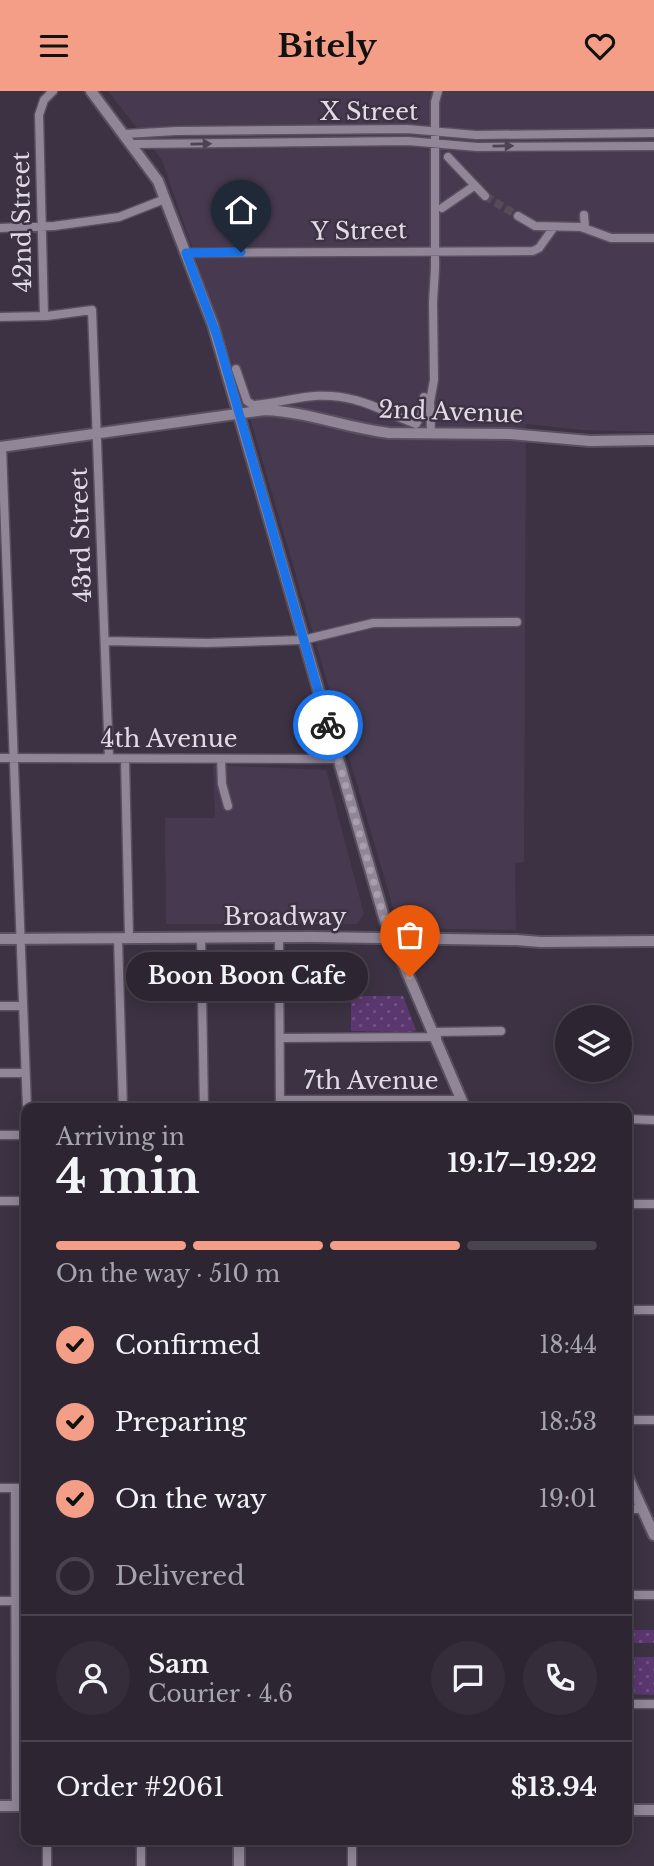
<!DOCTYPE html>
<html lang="en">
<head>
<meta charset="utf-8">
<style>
	body { margin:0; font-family:"Libre Baskerville",serif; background:#352e3a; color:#f1f3f6; height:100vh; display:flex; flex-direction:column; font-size:26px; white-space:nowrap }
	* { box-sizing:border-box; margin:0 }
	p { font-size:23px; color:#a7a5ac }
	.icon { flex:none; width:38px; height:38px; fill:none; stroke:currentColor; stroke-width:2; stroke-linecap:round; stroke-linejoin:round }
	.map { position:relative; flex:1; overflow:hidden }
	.side { position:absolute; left:21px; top:1012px; width:611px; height:742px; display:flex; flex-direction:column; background:#2d2632; border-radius:14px; box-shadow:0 4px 18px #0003,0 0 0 2px #48434d }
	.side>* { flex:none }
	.controls { position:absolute; left:555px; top:914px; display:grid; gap:14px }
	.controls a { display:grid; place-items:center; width:77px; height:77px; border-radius:50%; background:#2d2632; box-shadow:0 4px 18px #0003,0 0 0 2px #48434d; font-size:35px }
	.pin { position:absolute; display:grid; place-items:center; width:60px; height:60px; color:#fff; margin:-72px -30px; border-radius:50% 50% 50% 0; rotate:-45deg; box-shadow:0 0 7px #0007 }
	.pin .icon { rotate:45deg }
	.courier { position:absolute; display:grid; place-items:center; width:70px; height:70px; margin:-35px; border:5px solid #1a73e8; border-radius:50%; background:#fff; color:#222; box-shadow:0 2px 9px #0007 }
	.bubble { position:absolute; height:49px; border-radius:24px; background:#2d2632; box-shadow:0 4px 18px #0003,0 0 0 2px #48434d; font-size:23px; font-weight:700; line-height:49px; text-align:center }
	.summary em { font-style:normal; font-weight:700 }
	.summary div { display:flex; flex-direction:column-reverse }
	.summary { display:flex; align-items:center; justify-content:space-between; height:119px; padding:0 35px }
	h1 { font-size:46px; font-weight:700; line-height:52px }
	.bar { display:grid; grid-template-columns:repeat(4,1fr); gap:10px 7px; align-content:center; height:84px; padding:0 35px }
	.bar i { height:9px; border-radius:5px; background:#48434d }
	.bar .active { background:#f49e88 }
	.bar p { grid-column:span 4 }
	.line { display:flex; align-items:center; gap:18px; padding:0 35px; border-top:2px solid #48434d }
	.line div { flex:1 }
	.round { display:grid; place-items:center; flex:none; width:74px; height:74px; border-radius:37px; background:#352e3a }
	ol { padding:0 35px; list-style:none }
	li { display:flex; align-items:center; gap:21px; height:77px }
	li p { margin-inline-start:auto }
	li .icon { padding:7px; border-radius:50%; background:#f49e88; color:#111; stroke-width:4 }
	li:last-child { color:#a7a5ac }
	li i { width:38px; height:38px; border:4px solid #48434d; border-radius:50% }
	header { display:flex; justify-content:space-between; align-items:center; height:91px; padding:0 35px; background:#f49e88; color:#111; font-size:32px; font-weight:700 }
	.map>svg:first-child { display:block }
	.built { fill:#473a50 }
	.grass { fill:url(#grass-dots) }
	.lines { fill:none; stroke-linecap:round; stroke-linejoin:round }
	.street-tunnel { stroke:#554b5b; stroke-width:8; stroke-dasharray:8 4; stroke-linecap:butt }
	.street-casing { stroke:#58505e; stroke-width:11 }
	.secondary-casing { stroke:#58505e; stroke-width:14 }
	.street { stroke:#918598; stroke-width:8 }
	.secondary { stroke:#918598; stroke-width:10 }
	.oneway { fill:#4d4354 }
	.done { stroke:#a7a0ac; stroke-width:7; stroke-dasharray:0 12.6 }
	.route { stroke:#1a73e8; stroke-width:9 }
	.labels { text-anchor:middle; stroke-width:5; stroke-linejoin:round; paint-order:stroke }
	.street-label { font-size:24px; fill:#e1dbe5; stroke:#3c3243 }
</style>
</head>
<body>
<header><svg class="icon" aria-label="menu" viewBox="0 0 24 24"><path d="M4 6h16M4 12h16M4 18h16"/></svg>Bitely<svg class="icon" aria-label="heart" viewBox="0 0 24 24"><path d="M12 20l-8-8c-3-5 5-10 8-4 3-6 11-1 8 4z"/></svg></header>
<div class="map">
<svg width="654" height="1775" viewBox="0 0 654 1775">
	<defs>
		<pattern id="grass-dots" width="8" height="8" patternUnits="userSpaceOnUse" patternTransform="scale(1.75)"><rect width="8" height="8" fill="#5b376f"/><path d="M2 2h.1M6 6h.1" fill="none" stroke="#725383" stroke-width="1.8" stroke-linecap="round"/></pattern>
	</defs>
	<rect width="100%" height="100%" fill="#3c3243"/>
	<path class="built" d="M108,0h546v341l-71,-2 -57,-6 -2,438 -9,1 1,67 -117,-2 -153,-524 -84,-244z
		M213,674l113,5 38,144 -7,10h-191l-1,-106h50z"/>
	<path class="grass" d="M289,860l33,2 1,17h-38v-13z
		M351,905h52l13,34 -4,2 -61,-1z
		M627,1539h27v13h-27z
		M627,1566h27v38l-27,-1z"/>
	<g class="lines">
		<path class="street-tunnel" d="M485,105l33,20"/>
		<g class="street-casing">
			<path id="street" d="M125,43l51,-3 231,-2 69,6 178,-2
				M133,53l275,-3 69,6 177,-1
				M448,66l37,39
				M442,117l32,-22
				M584,124l1,13
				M518,125l17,10 46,1 30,11h43
				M0,137l54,-2 65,-9 46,-18
				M186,162l347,-2 6,-3 15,-21
				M44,225l-5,-201 5,-15 9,-9
				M0,226l47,-1 45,-6 17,448
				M236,278l11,32 6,4c38,-3 62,-16 102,-5 21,5 40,17 61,24l6,-10 2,-17
				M431,342l-1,-31 4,-22 -1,-78 2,-33v-167l3,-11
				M2,356l25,661
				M105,550l102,2 96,-3 70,-17 144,-1
				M0,667l338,1
				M125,668l4,178
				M221,668l1,25 6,22
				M201,846l3,171
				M118,847l5,170
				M279,847l1,170
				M0,915h23
				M433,941l68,-1
				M280,947l157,-1
				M0,982h25
				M280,1009h182
				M626,1028l28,1
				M0,1044h26
				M0,1110h26
				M626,1113h28
				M626,1219h28
				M626,1329h28
				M0,1397h26
				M15,1397l1,318
				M626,1418h17
				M626,1504h28
				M0,1510h26
				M16,1609h10
				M626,1613h28
				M141,1748v27
				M352,1748v27
				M47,1775v-27"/>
		</g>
		<g class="secondary-casing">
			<path id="secondary" d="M91,0l67,90 55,144 172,596 80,187
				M0,356l265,-37c43,2 82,18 124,23l121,1 80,7 64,-1
				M0,848l312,-2 204,3 25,2 113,-1
				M626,1382l28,62
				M0,1715h26
				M626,1719h28
				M239,1775v-27"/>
		</g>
		<use href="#street" class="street"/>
		<use href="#secondary" class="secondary"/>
	</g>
	<defs><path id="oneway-solid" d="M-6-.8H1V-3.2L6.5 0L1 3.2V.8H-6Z" transform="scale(1.75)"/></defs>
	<g class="oneway">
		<use href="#oneway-solid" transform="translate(201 53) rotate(-1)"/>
		<use href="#oneway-solid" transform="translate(503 55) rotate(-1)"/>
	</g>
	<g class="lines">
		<path class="done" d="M328,634l57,196 25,56"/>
		<path class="route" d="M241,161l-55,1 31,83 111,389"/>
	</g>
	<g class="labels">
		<g class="street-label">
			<text x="369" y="29">X Street</text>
			<text transform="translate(22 131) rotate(-91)" y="8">42nd Street</text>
			<text transform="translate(359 140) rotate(-1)" y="8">Y Street</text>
			<text transform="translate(451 321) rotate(2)" y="8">2nd Avenue</text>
			<text transform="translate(81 444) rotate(-92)" y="8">43rd Street</text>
			<text x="169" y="656">4th Avenue</text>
			<text x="285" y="834">Broadway</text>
			<text x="371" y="998">7th Avenue</text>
		</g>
	</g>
</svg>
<div class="controls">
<a><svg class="icon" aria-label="layers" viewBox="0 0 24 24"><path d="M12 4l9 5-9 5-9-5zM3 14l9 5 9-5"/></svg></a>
</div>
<div class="pin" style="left:410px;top:886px;background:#ea580c"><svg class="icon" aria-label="bag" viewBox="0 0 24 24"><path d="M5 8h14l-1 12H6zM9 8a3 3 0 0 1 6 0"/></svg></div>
<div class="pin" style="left:241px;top:161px;background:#1f2937"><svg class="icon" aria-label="home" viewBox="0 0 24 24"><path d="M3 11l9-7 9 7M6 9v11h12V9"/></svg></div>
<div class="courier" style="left:328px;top:634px"><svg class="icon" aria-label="bike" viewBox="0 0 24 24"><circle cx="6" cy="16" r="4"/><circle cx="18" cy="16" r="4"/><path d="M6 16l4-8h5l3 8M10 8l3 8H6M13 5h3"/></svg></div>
<div class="bubble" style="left:126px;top:861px;width:242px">Boon Boon Cafe</div>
<section class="side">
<div class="summary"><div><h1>4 min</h1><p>Arriving in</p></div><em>19:17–19:22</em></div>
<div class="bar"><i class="active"></i><i class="active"></i><i class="active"></i><i></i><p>On the way · 510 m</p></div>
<ol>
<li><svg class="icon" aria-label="check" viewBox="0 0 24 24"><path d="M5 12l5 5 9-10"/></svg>Confirmed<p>18:44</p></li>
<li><svg class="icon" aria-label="check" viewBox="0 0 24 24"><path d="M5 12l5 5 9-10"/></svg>Preparing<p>18:53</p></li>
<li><svg class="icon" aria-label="check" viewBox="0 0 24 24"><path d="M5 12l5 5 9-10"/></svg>On the way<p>19:01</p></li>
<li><i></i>Delivered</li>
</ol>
<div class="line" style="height:126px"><a class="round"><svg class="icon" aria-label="person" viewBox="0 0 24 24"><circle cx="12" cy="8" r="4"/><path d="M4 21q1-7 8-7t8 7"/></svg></a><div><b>Sam</b><p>Courier · 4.6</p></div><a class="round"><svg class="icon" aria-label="chat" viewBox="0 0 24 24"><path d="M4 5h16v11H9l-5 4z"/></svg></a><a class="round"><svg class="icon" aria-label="phone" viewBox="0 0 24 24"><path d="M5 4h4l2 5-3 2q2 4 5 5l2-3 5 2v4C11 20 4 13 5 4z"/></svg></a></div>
<div class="line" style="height:91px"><div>Order #2061</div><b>$13.94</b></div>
</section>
</div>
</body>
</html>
